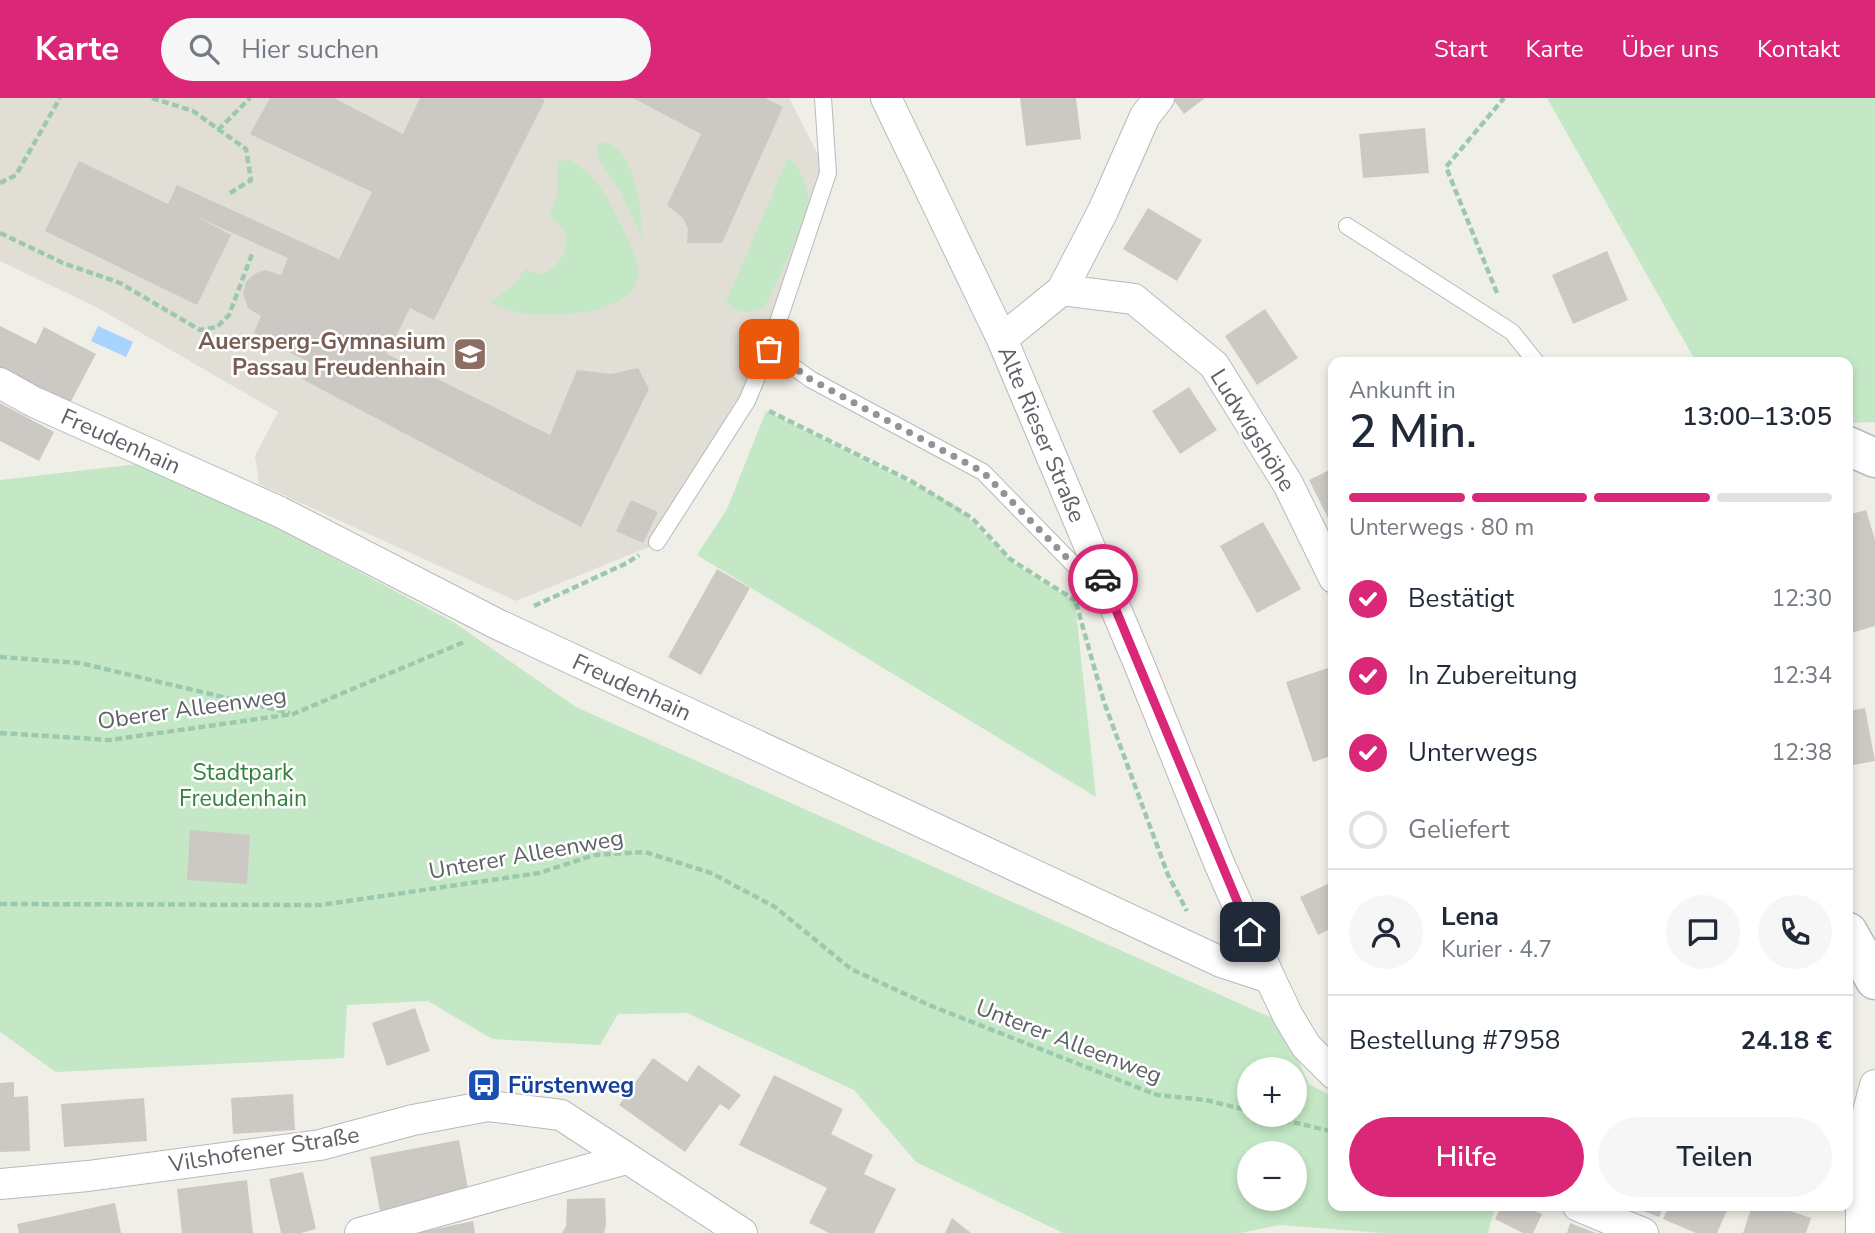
<!DOCTYPE html>
<html lang="de">
<head>
<meta charset="utf-8">
<style>
	body { margin:0; font-family:"Nunito Sans",sans-serif; background:#f6f6f7; color:#1f2937; height:100vh; display:flex; flex-direction:column; font-size:26px; white-space:nowrap }
	* { box-sizing:border-box; margin:0 }
	p { font-size:23px; color:#747a83 }
	.icon { flex:none; width:38px; height:38px; fill:none; stroke:currentColor; stroke-width:2; stroke-linecap:round; stroke-linejoin:round }
	.map { position:relative; flex:1; overflow:hidden }
	.side { position:absolute; left:1328px; top:259px; width:525px; height:854px; display:flex; flex-direction:column; background:#fff; border-radius:14px; box-shadow:0 4px 10px #0003 }
	.side>* { flex:none }
	.fabs { position:absolute; left:1237px; top:959px; display:grid; gap:14px }
	.fabs a { display:grid; place-items:center; width:70px; height:70px; border-radius:50%; background:#fff; box-shadow:0 4px 10px #0003; font-size:35px }
	.pin { position:absolute; display:grid; place-items:center; width:60px; height:60px; color:#fff; margin:-30px; border-radius:14px; box-shadow:0 4px 10px #0006 }
	.courier { position:absolute; display:grid; place-items:center; width:70px; height:70px; margin:-35px; border:5px solid #db2777; border-radius:50%; background:#fff; color:#222; box-shadow:0 2px 9px #0007 }
	.head em { font-style:normal; font-weight:600 }
	.head div { display:flex; flex-direction:column-reverse }
	.head { display:flex; align-items:center; justify-content:space-between; height:119px; padding:0 21px }
	h1 { font-size:46px; font-weight:600; line-height:52px }
	.bar { display:grid; grid-template-columns:repeat(4,1fr); gap:10px 7px; align-content:center; height:84px; padding:0 21px }
	.bar i { height:9px; border-radius:5px; background:#e0e1e3 }
	.bar .active { background:#db2777 }
	.bar p { grid-column:span 4 }
	.line { display:flex; align-items:center; gap:18px; padding:0 21px; border-top:2px solid #e0e1e3 }
	.line div { flex:1 }
	.round { display:grid; place-items:center; flex:none; width:74px; height:74px; border-radius:37px; background:#f6f6f7 }
	ol { padding:0 21px; list-style:none }
	li { display:flex; align-items:center; gap:21px; height:77px }
	li p { margin-inline-start:auto }
	li .icon { padding:7px; border-radius:50%; background:#db2777; color:#fff; stroke-width:4 }
	li:last-child { color:#747a83 }
	li i { width:38px; height:38px; border:4px solid #e0e1e3; border-radius:50% }
	.button { display:flex; gap:14px; margin-top:auto; padding:14px 21px }
	.button a { flex:1; height:80px; border-radius:42px; background:#db2777; color:#fff; font-size:28px; font-weight:600; line-height:80px; text-align:center }
	.button a+a { background:#f6f6f7; color:#1f2937 }
	header { display:flex; align-items:center; gap:42px; box-sizing:border-box; height:98px; padding:0 35px; background:#db2777; color:#fff }
	header strong { font-size:33px }
	nav { display:flex; gap:38px; margin-inline-start:auto; font-size:24px }
	.search { width:490px; height:63px; background:#f6f6f7; display:flex; align-items:center; gap:18px; box-sizing:border-box; padding:0 24px; border-radius:38px; color:#747a83; font-size:26px }
	.map>svg:first-child { display:block }
	.education { fill:#e0ded5 }
	.green { fill:#c4e8c6; fill-rule:evenodd }
	.water { fill:#a8d3ff }
	.building { fill:#ccc9c4 }
	.lines { fill:none; stroke-linecap:round; stroke-linejoin:round }
	.service-casing { stroke:#b7b9bd; stroke-width:18 }
	.minor-casing { stroke:#b7b9bd; stroke-width:32 }
	.tertiary-casing { stroke:#b7b9bd; stroke-width:41 }
	.path { stroke:#9cc9ad; stroke-width:4.5; stroke-dasharray:7 3.5; stroke-linecap:butt }
	.service { stroke:#fff; stroke-width:16 }
	.minor { stroke:#fff; stroke-width:30 }
	.tertiary { stroke:#fff; stroke-width:38 }
	.done { stroke:#919394; stroke-width:7; stroke-dasharray:0 12.6 }
	.route { stroke:#db2777; stroke-width:9 }
	.labels { text-anchor:middle; stroke-width:5; stroke-linejoin:round; paint-order:stroke }
	.education-label { font-size:23px; font-weight:bold; fill:#785e54; stroke:#fff; text-anchor:end }
	.street-label { font-size:23px; fill:#5e6167; stroke:#fff }
	.park-label { font-size:23px; fill:#33813d; stroke:#fff }
	.transit-label { font-size:23px; font-weight:bold; fill:#164399; stroke:#fff; text-anchor:start }
</style>
</head>
<body>
<header>
<strong>Karte</strong>
<div class="search"><svg class="icon" aria-label="search" viewBox="0 0 24 24"><circle cx="10" cy="10" r="6"/><path d="M15 15l6 6"/></svg>Hier suchen</div>
<nav><a>Start</a><a>Karte</a><a>Über uns</a><a>Kontakt</a></nav>
</header>
<div class="map">
<svg width="1875" height="1135" viewBox="0 0 1875 1135">
	<rect width="100%" height="100%" fill="#f0efe7"/>
	<path class="education" d="M0,0h789l38,74 -81,229 -90,143 -140,57 -257,-117 -4,-28 23,-44 -182,-105 -96,-46z"/>
	<path class="green" d="M1547,0h328v324l-27,1v-61h-152z
		M601,44c35,2 41,69 41,96l-22,-47 -22,-33 -1,-12z
		M788,59c11,10 18,22 20,37 3,22 -32,88 -42,111 -16,11 -25,9 -40,-3z
		M567,61c25,11 40,36 51,60 7,15 22,39 20,56 -5,40 -85,43 -117,38 -11,-2 -21,-7 -31,-10l24,-18 11,-16 15,5c21,-8 27,-21 26,-42l-16,-17 7,-20v-33z
		M766,313l189,94 57,57 63,40 21,195 -399,-242 30,-46z
		M154,364l301,161 121,84 705,315 28,62 24,13 1,109h161l-7,27h-104l-104,-8 -40,8h-177l-147,-71 -62,-72 -167,-77 -69,1 -18,31 -108,-6 -64,-38 -81,4 -3,53 -288,14 -56,-40v-552zM1250,971h45v46h-45zM1250,1055h45v46h-45z"/>
	<path class="water" d="M98,228l35,16 -7,15 -35,-16z"/>
	<path class="building" d="M270,0h64l69,36 17,-36h120l5,2 -111,220 -24,-12 -23,46 163,81 27,-65 34,4 27,-6 11,21 -68,138 -279,-148 8,-16 -56,-30 7,-17 -13,-8 -5,-14 3,-12 8,-8 11,-4 16,5 7,-17 -91,-41 34,18 -34,70 -152,-74 34,-70 89,43 9,-19 162,74 33,-67 -122,-58z
		M633,0h132l18,9 -61,136h-35l1,-14 -5,-11 -16,-13 34,-71z
		M1020,0h56l5,41 -55,7z
		M1172,0h33l-21,16z
		M1425,30l4,45 -66,5 -4,-44z
		M1148,110l54,32 -25,41 -54,-32z
		M1607,153l21,49 -55,24 -21,-49z
		M1265,211l33,49 -41,27 -32,-49z
		M0,228l36,18 8,-17 52,27 -27,51 -69,-36z
		M1189,289l28,43 -37,24 -28,-43z
		M0,305l54,29 -15,29 -39,-20z
		M1334,370v62l-25,-50z
		M631,402l27,12 -15,31 -27,-12z
		M1866,412l9,30v86l-27,8v-119z
		M1263,424l38,67 -44,24 -37,-67z
		M717,471l33,19 -49,87 -33,-18z
		M1334,568v89l-21,7 -27,-80z
		M1865,610l10,53 -27,5v-55z
		M190,732l60,5 -3,49 -60,-4z
		M1332,784l2,45 -16,8 -18,-38z
		M415,910l15,43 -43,15 -15,-43z
		M653,960l34,24 11,-17 43,30 -12,15 -9,-6 -35,48 -66,-47z
		M774,977l69,34 -12,25 42,21 -9,19 32,15 -22,44h-45l-20,-10 18,-35 -88,-43z
		M14,984v15l14,-1 2,55 -30,1v-69z
		M293,996l2,36 -62,4 -2,-36z
		M144,1000l3,43 -83,6 -3,-43z
		M459,1042l10,54 -89,17 -10,-54z
		M303,1074l13,57 -15,4h-20l-12,-54z
		M247,1082l6,53h-71l-5,-44z
		M605,1100l1,27 -2,8h-42l4,-7 1,-27z
		M115,1105l6,30h-102l-2,-9z
		M1502,1108h22l18,8 -9,19h-10l-28,-14z
		M1631,1108h33l-5,11z
		M1669,1108h60l-12,27h-21l-33,-14z
		M1752,1108h23l36,12 -5,15h-63z
		M952,1120l19,15h-26z
		M473,1123l2,12h-54v-1z
		M1570,1125l26,10h-29z"/>
	<g class="lines">
		<g class="service-casing">
			<path id="service" d="M1347,128l165,106 24,30
				M769,251l41,30 173,93 90,92 26,6
				M657,444l90,-141 22,-52 59,-176 -5,-75"/>
		</g>
		<g class="minor-casing">
			<path id="minor" d="M886,0l116,241 137,325 80,199 51,115 18,38 18,30 28,28
				M1062,192l72,9 80,66 74,119 46,94
				M1002,241l60,-49 41,-79 42,-95 14,-18
				M0,285l34,19 246,110 217,112 724,338 49,16
				M0,1086l88,-8 232,-31 93,-25 75,-14 73,9 181,118
				M1578,1108l65,27
				M360,1135l266,-74
				M1861,1135v-66l6,-52 8,-30"/>
		</g>
		<g class="tertiary-casing">
			<path id="tertiary" d="M1848,348l27,12
				M1848,834l27,48"/>
		</g>
		<path class="path" d="M152,0l41,13 53,38 5,31 -24,15
			M218,32l32,-32
			M0,85l16,-8 44,-77
			M0,135l63,30 57,20 80,47 17,-3 12,-12 23,-61
			M1497,195l-51,-126 58,-69
			M769,313l142,70 61,37 38,41 66,42
			M1076,505l28,99 64,173 19,36
			M534,508l93,-43 12,-8
			M0,559l80,6 210,50
			M0,635l110,7 183,-26 171,-72
			M0,806l321,1 218,-32 55,-18 51,-3 66,21 64,34 76,62 78,36 228,90 49,5 44,11
			M1263,1017l71,17"/>
		<use href="#service" class="service"/>
		<use href="#minor" class="minor"/>
		<use href="#tertiary" class="tertiary"/>
	</g>
	<g class="lines">
		<path class="done" d="M769,251l41,30 173,93 90,92 26,6 4,9"/>
		<path class="route" d="M1103,481l147,353"/>
	</g>
	<defs>
		<g id="school-square" transform="scale(1.75)"><rect x="-9" y="-9" width="18" height="18" rx="4" fill="#8d6e63" stroke="#fff"/><path d="M0-5L7-2L0 1L-7-2ZM-4 1L0 2.5L4 1V4Q0 6-4 4Z" fill="#fff"/></g>
		<g id="bus-square" transform="scale(1.75)"><rect x="-9" y="-9" width="18" height="18" rx="4" fill="#1a4fb4" stroke="#fff"/><path d="M-5-6H5V4H4V6H2V4H-2V6H-4V4H-5ZM-3.5-4V0h7V-4ZM-3.5 1.2v1.5H-2V1.2ZM2 1.2v1.5H3.5V1.2Z" fill="#fff"/></g>
	</defs>
	<g fill-rule="evenodd">
		<use href="#school-square" x="470" y="256"/>
		<use href="#bus-square" x="484" y="987"/>
	</g>
	<g class="labels">
		<g class="education-label">
			<text x="446" y="251">Auersperg-Gymnasium<tspan x="446" dy="26">Passau Freudenhain</tspan></text>
		</g>
		<g class="street-label">
			<text transform="translate(1253 332) rotate(58)" y="8">Ludwigshöhe</text>
			<text transform="translate(1042 336) rotate(67)" y="8">Alte Rieser Straße</text>
			<text transform="translate(121 343) rotate(24)" y="8">Freudenhain</text>
			<text transform="translate(632 589) rotate(25)" y="8">Freudenhain</text>
			<text transform="translate(192 610) rotate(-8)" y="8">Oberer Alleenweg</text>
			<text transform="translate(526 756) rotate(-10)" y="8">Unterer Alleenweg</text>
			<text transform="translate(1069 943) rotate(21)" y="8">Unterer Alleenweg</text>
			<text transform="translate(264 1051) rotate(-9)" y="8">Vilshofener Straße</text>
		</g>
		<g class="park-label">
			<text x="243" y="682">Stadtpark<tspan x="243" dy="26">Freudenhain</tspan></text>
		</g>
		<g class="transit-label">
			<text x="508" y="995">Fürstenweg</text>
		</g>
	</g>
</svg>
<div class="fabs">
<a>+</a>
<a>−</a>
</div>
<div class="pin" style="left:769px;top:251px;background:#ea580c"><svg class="icon" aria-label="bag" viewBox="0 0 24 24"><path d="M5 8h14l-1 12H6zM9 8a3 3 0 0 1 6 0"/></svg></div>
<div class="pin" style="left:1250px;top:834px;background:#1f2937"><svg class="icon" aria-label="home" viewBox="0 0 24 24"><path d="M3 11l9-7 9 7M6 9v11h12V9"/></svg></div>
<div class="courier" style="left:1103px;top:481px"><svg class="icon" aria-label="car" viewBox="0 0 24 24"><path d="M5 17H2v-5l4-1 3-4h7l3 4 3 1v5h-3M9 17h6M6 11h13"/><circle cx="7" cy="17" r="2"/><circle cx="17" cy="17" r="2"/></svg></div>
<section class="side">
<div class="head"><div><h1>2 Min.</h1><p>Ankunft in</p></div><em>13:00–13:05</em></div>
<div class="bar"><i class="active"></i><i class="active"></i><i class="active"></i><i></i><p>Unterwegs · 80 m</p></div>
<ol>
<li><svg class="icon" aria-label="check" viewBox="0 0 24 24"><path d="M5 12l5 5 9-10"/></svg>Bestätigt<p>12:30</p></li>
<li><svg class="icon" aria-label="check" viewBox="0 0 24 24"><path d="M5 12l5 5 9-10"/></svg>In Zubereitung<p>12:34</p></li>
<li><svg class="icon" aria-label="check" viewBox="0 0 24 24"><path d="M5 12l5 5 9-10"/></svg>Unterwegs<p>12:38</p></li>
<li><i></i>Geliefert</li>
</ol>
<div class="line" style="height:126px"><a class="round"><svg class="icon" aria-label="person" viewBox="0 0 24 24"><circle cx="12" cy="8" r="4"/><path d="M4 21q1-7 8-7t8 7"/></svg></a><div><b>Lena</b><p>Kurier · 4.7</p></div><a class="round"><svg class="icon" aria-label="chat" viewBox="0 0 24 24"><path d="M4 5h16v11H9l-5 4z"/></svg></a><a class="round"><svg class="icon" aria-label="phone" viewBox="0 0 24 24"><path d="M5 4h4l2 5-3 2q2 4 5 5l2-3 5 2v4C11 20 4 13 5 4z"/></svg></a></div>
<div class="line" style="height:91px"><div>Bestellung #7958</div><b>24.18 €</b></div>
<div class="button"><a>Hilfe</a><a>Teilen</a></div>
</section>
</div>
</body>
</html>
